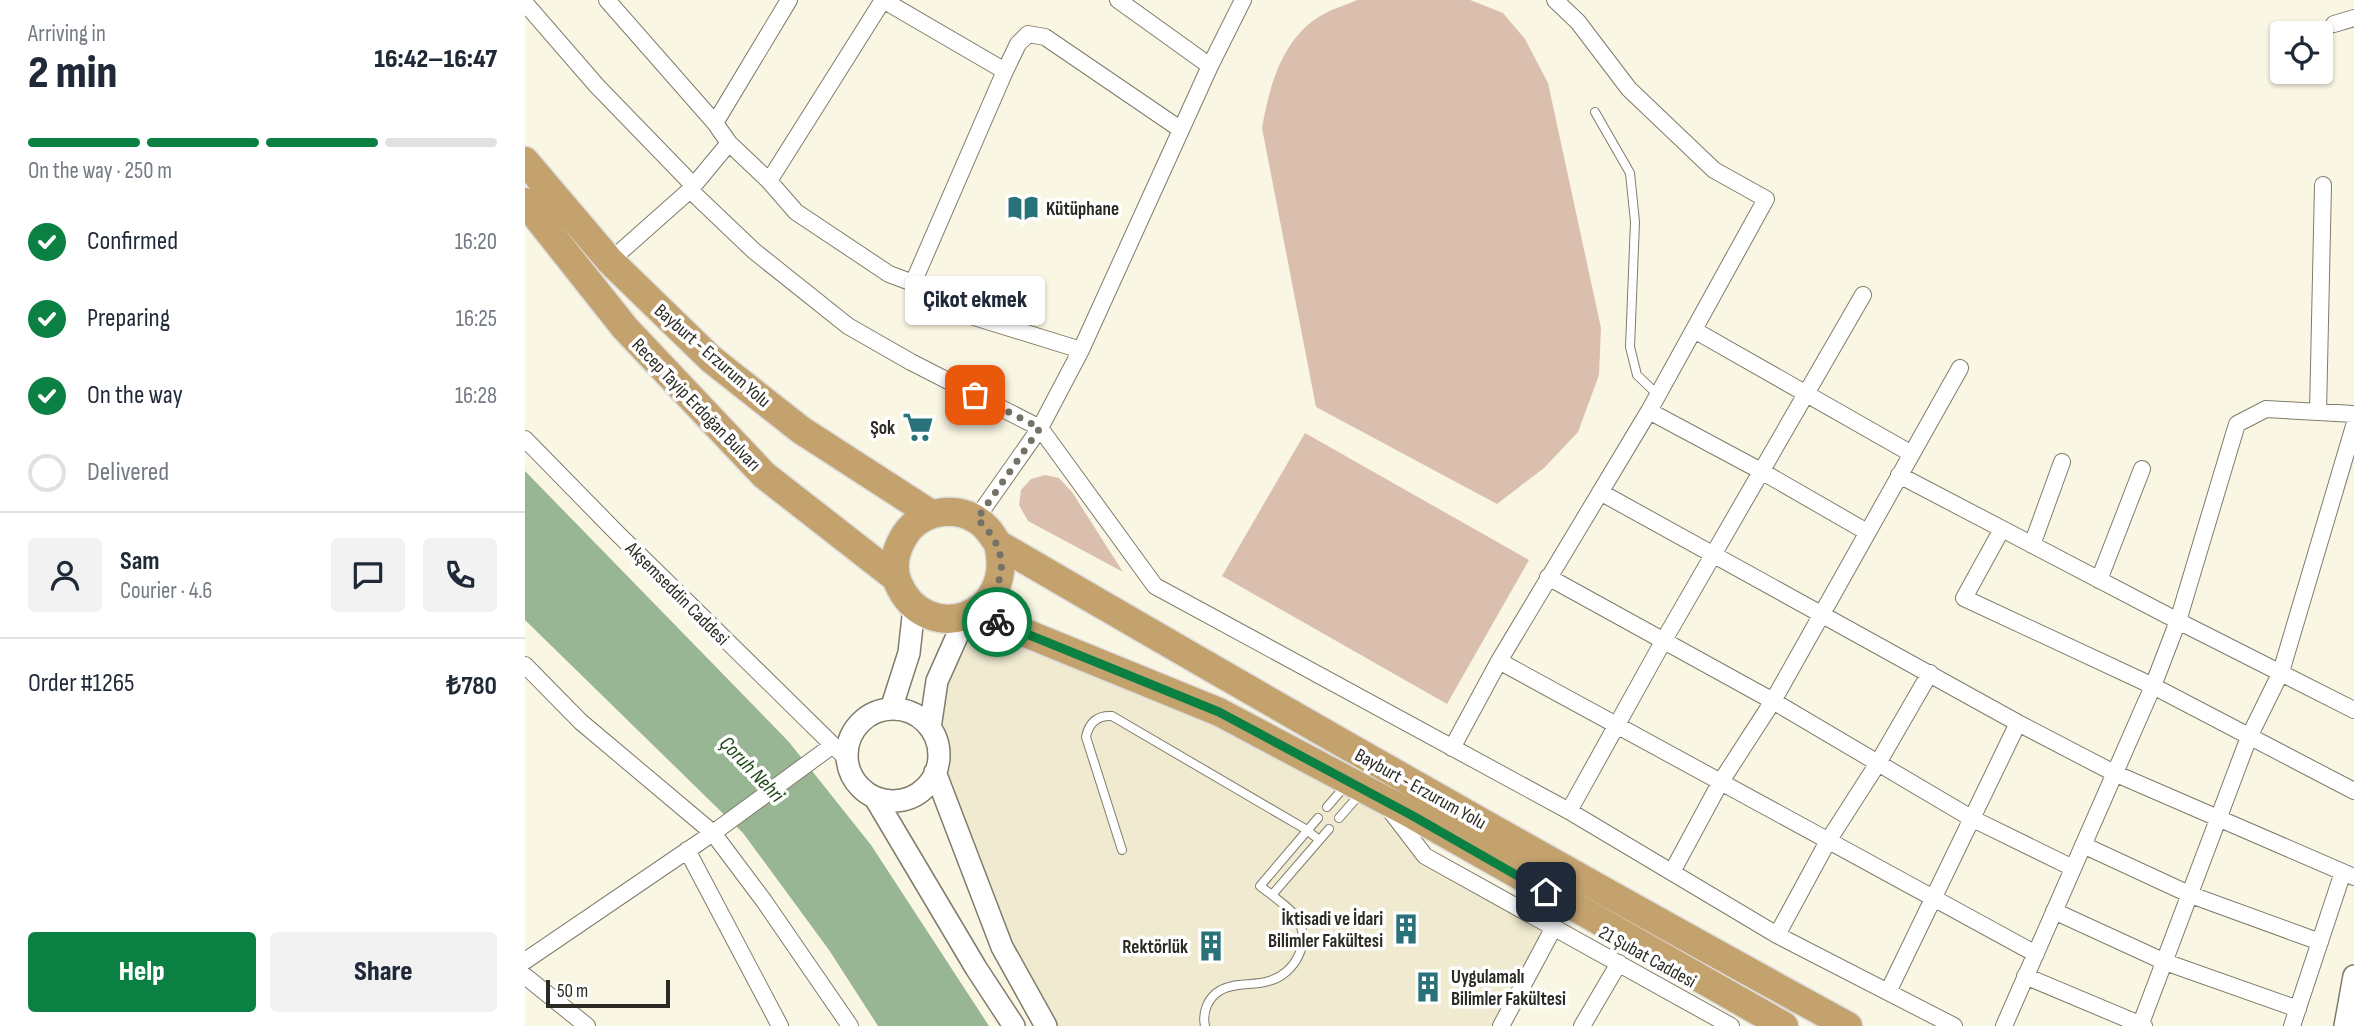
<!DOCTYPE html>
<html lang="en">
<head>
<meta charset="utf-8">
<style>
	body { margin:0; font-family:"Sofia Sans Condensed",sans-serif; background:#f2f2f3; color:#1f2937; height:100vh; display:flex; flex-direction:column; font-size:26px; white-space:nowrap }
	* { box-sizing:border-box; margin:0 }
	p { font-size:23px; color:#747a83 }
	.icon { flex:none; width:38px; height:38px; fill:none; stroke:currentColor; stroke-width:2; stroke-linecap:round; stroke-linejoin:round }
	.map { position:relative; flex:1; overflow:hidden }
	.panel { display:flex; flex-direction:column; background:#fff; width:525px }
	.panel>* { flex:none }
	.buttons { position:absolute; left:1745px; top:21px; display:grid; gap:14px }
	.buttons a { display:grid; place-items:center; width:63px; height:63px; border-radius:7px; background:#fff; box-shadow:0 2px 5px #0004; font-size:35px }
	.scale { position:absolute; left:21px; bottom:18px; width:124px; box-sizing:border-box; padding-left:7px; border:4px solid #2c2a24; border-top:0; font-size:19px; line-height:24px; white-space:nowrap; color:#2c2a24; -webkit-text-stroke:5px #fff; paint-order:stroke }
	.pin { position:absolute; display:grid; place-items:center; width:60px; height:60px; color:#fff; margin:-30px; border-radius:14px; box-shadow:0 4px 10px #0006 }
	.courier { position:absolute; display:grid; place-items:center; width:70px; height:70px; margin:-35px; border:5px solid #0b8043; border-radius:50%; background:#fff; color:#222; box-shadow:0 2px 9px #0007 }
	.bubble { position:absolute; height:49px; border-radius:7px; background:#fff; box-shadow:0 2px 5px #0004; font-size:23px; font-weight:800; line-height:49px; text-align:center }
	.headline em { font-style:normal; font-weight:800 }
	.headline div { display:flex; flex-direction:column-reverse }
	.headline { display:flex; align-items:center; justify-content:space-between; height:119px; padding:0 28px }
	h1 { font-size:46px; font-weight:800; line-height:52px }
	.bar { display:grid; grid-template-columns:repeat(4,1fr); gap:10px 7px; align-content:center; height:84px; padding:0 28px }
	.bar i { height:9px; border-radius:5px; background:#e0e1e3 }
	.bar .active { background:#0b8043 }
	.bar p { grid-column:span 4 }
	.line { display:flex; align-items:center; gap:18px; padding:0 28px; border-top:2px solid #e0e1e3 }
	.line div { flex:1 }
	.round { display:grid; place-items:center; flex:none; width:74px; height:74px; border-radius:7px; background:#f2f2f3 }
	ol { padding:0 28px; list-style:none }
	li { display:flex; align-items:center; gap:21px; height:77px }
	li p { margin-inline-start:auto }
	li .icon { padding:7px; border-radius:50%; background:#0b8043; color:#fff; stroke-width:4 }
	li:last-child { color:#747a83 }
	li i { width:38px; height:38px; border:4px solid #e0e1e3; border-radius:50% }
	.action { display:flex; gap:14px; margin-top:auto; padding:14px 28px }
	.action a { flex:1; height:80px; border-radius:7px; background:#0b8043; color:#fff; font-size:28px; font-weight:800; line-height:80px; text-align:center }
	.action a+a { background:#f2f2f3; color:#1f2937 }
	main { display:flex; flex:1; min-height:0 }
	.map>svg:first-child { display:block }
	.built { fill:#efead0 }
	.green { fill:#dbbfae }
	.water { fill:#99b694 }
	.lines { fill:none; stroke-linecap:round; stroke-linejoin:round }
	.service-casing { stroke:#807c6c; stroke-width:10 }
	.minor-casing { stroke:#807c6c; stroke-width:18 }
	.tertiary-casing { stroke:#807c6c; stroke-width:24 }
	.trunk-casing { stroke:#dddddc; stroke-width:31 }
	.service { stroke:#fff; stroke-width:8 }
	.minor { stroke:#fff; stroke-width:16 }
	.tertiary { stroke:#fff; stroke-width:21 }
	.trunk { stroke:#c4a26e; stroke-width:28 }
	.done { stroke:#747167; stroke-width:7; stroke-dasharray:0 12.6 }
	.route { stroke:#0b8043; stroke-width:9 }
	.labels { text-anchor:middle; stroke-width:7; stroke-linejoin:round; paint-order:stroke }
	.poi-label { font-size:19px; font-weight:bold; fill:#2c2a24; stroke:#fff; text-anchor:end }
	.street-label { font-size:19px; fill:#2c2a24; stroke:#fff }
	.water-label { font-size:21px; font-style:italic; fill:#1f4718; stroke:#fff }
</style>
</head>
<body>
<main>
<section class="panel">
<div class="headline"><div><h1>2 min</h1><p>Arriving in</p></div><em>16:42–16:47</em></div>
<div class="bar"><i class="active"></i><i class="active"></i><i class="active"></i><i></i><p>On the way · 250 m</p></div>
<ol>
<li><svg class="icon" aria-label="check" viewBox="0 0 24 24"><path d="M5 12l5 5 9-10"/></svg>Confirmed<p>16:20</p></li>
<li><svg class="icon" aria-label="check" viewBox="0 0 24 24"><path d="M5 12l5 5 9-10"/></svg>Preparing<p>16:25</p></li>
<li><svg class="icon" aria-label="check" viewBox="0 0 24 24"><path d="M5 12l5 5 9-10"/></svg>On the way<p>16:28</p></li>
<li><i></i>Delivered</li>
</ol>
<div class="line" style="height:126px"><a class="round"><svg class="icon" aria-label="person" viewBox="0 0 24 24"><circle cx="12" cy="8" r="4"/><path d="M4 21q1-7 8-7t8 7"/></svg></a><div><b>Sam</b><p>Courier · 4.6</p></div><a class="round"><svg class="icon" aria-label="chat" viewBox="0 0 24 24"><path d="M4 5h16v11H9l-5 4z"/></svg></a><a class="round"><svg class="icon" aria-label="phone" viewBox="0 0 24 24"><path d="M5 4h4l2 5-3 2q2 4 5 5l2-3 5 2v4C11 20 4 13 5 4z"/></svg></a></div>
<div class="line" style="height:91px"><div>Order #1265</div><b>₺780</b></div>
<div class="action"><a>Help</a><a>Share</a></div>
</section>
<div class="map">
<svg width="1829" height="1026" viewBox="0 0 1829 1026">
	<rect width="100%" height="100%" fill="#faf6e4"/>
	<path class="built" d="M441,616l398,173 61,67 128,73 -52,97h-455l-111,-254 4,-15 -2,-15 -7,-14z"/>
	<path class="green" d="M832,0h113l33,13 22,26 23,44 53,245 -2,47 -21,57 -34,36 -47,36 -181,-97 -54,-279c7,-40 19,-86 55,-110 11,-8 27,-12 40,-18z
		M780,433l224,127 -82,144 -225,-128z
		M520,475l14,3 13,14 51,80 -95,-51 -9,-16 2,-15 10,-11z"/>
	<path class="water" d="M0,471l264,271 82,103 118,181h-111l-49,-76 -86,-117 -218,-213z"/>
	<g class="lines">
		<g class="service-casing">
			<path id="service" d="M1070,112l35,61 5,49 -5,125 7,28 21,20
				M802,807l20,-23
				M793,818l-58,68 12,9 57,-66
				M814,818l21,-24
				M597,850l-36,-113c3,-15 12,-22 26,-21l195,114 12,10
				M680,1026c-3,-14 3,-29 16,-36 14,-8 33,-4 48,-9 26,-7 44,-40 27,-64 -6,-9 -16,-15 -24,-22"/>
		</g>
		<g class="minor-casing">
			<path id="minor" d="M82,0l108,123 14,20 40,38 27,31 93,62 24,9 58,33 110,34
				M358,0l122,71
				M593,0l92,66
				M0,3l72,83 96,99
				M1809,24l20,-6
				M190,123l74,-123
				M244,181l114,-181
				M165,190l64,61 94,75 63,36 129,66 115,158 414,225 208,124 177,91
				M85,261l80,-71 39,-47
				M388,283l92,-212 13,-27 10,-10 17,3 135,92
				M1169,330l218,124
				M1124,411l112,60 106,61
				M1793,412l5,-227
				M0,439l91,93 230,226
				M1374,475l279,146 176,89
				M1075,492l418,231 96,50 240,104
				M451,519l64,-91 41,-78 129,-284 33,-66
				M1477,529l-38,69 189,88 201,105
				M1507,545l30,-83
				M1023,577l225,124 198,117 102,50
				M1574,580l43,-111
				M974,661l537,293
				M0,665l56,57 132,111 120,-88
				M927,748l47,-87 150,-250 117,-212 -52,-29 -85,-81 -51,-67 -23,-22
				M864,809l36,47 306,170
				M1044,811l95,-171 199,-345
				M1558,845l108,50 129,47
				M162,850l93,176
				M1147,872l48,-89 53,-82 187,-333
				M1529,911l111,51 133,47
				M1252,935l51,-94 50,-78 52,-90
				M0,961l188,-128 51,68 86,125
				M0,976l62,50
				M1500,976l119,50
				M1363,992l130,-269
				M976,1026l52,-97
				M1057,1026l37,-63
				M1479,1026l149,-340 25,-65 59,-197 29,-15 88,5
				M1615,1026l109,-289 32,-65 73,-246
				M1767,1026l51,-154"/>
		</g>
		<g class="tertiary-casing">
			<path id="tertiary" d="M366,709l18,-56 5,-46
				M322 755a46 46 0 1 1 92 0a46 46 0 1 1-92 0Z
				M405,728l7,-47 29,-65
				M410,772l67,175 44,79
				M350,798l101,170 38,58
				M1820,1026l9,-50"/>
		</g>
		<g class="trunk-casing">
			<path id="trunk" d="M0,161l85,100 101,98 90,71 130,84
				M0,202l100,126 139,147 132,103
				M473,544c19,74 -72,104 -100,39 -6,-15 -3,-31 5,-45 14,-26 50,-34 74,-18 10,6 15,15 21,24 281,164 564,326 850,482
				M449,612l245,100 194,103 371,211"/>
		</g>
		<use href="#service" class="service"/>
		<use href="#minor" class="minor"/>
		<use href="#tertiary" class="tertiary"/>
		<use href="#trunk" class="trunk"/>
	</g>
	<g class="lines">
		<path class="done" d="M450,395l65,33 -63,91c33,30 33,66 -3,93l23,10"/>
		<path class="route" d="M472,622l222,90 194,104 133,76"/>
	</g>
	<defs>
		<g id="library-bare" transform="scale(2.415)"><path d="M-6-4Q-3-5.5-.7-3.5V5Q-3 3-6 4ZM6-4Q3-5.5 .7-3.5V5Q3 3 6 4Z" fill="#29727a" stroke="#fff" stroke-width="2.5" paint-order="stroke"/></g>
		<g id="supermarket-bare" transform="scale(2.415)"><path d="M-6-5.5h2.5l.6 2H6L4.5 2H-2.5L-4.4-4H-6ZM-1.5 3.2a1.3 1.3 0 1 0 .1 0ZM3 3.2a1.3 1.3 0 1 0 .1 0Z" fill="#29727a" stroke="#fff" stroke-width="2.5" paint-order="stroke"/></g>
		<g id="building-bare" transform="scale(2.415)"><path d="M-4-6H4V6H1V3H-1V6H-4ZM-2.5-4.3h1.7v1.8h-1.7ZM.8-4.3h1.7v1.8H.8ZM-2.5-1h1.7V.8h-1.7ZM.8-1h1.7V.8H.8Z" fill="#29727a" stroke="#fff" stroke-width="2.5" paint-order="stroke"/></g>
	</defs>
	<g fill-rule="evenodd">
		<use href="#library-bare" x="498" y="208"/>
		<use href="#supermarket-bare" x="393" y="427"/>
		<use href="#building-bare" x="881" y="929"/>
		<use href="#building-bare" x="686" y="946"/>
		<use href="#building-bare" x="903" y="987"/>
	</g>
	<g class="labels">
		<g class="poi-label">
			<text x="521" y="215" text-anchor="start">Kütüphane</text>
			<text x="370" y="434">Şok</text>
			<text x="858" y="925">İktisadi ve İdari<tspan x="858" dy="22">Bilimler Fakültesi</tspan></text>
			<text x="663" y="953">Rektörlük</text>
			<text x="926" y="983" text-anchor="start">Uygulamalı<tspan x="926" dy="22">Bilimler Fakültesi</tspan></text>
		</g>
		<g class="street-label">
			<text transform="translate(188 355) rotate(41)" y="7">Bayburt - Erzurum Yolu</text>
			<text transform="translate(172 404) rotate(46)" y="7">Recep Tayip Erdoğan Bulvarı</text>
			<text transform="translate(153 593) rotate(45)" y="7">Akşemseddin Caddesi</text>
			<text transform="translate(896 788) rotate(29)" y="7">Bayburt - Erzurum Yolu</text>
			<text transform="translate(1123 956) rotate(29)" y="7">21 Şubat Caddesi</text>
		</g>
		<g class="water-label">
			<text transform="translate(227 769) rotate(46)" y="7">Çoruh Nehri</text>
		</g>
	</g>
</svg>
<div class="buttons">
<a><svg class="icon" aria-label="locate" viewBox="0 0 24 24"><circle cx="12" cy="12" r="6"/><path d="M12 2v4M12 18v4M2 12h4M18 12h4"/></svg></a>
</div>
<div class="scale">50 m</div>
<div class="pin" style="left:450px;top:395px;background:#ea580c"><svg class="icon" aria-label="bag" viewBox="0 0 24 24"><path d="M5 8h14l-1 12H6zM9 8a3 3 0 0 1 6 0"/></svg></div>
<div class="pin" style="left:1021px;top:892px;background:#1f2937"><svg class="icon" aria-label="home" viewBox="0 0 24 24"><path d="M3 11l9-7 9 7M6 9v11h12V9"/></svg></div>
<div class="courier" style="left:472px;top:622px"><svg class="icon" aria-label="bike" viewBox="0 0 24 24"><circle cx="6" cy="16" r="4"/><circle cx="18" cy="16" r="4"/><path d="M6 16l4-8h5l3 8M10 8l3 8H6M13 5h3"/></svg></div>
<div class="bubble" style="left:380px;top:276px;width:140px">Çikot ekmek</div>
</div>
</main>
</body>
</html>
